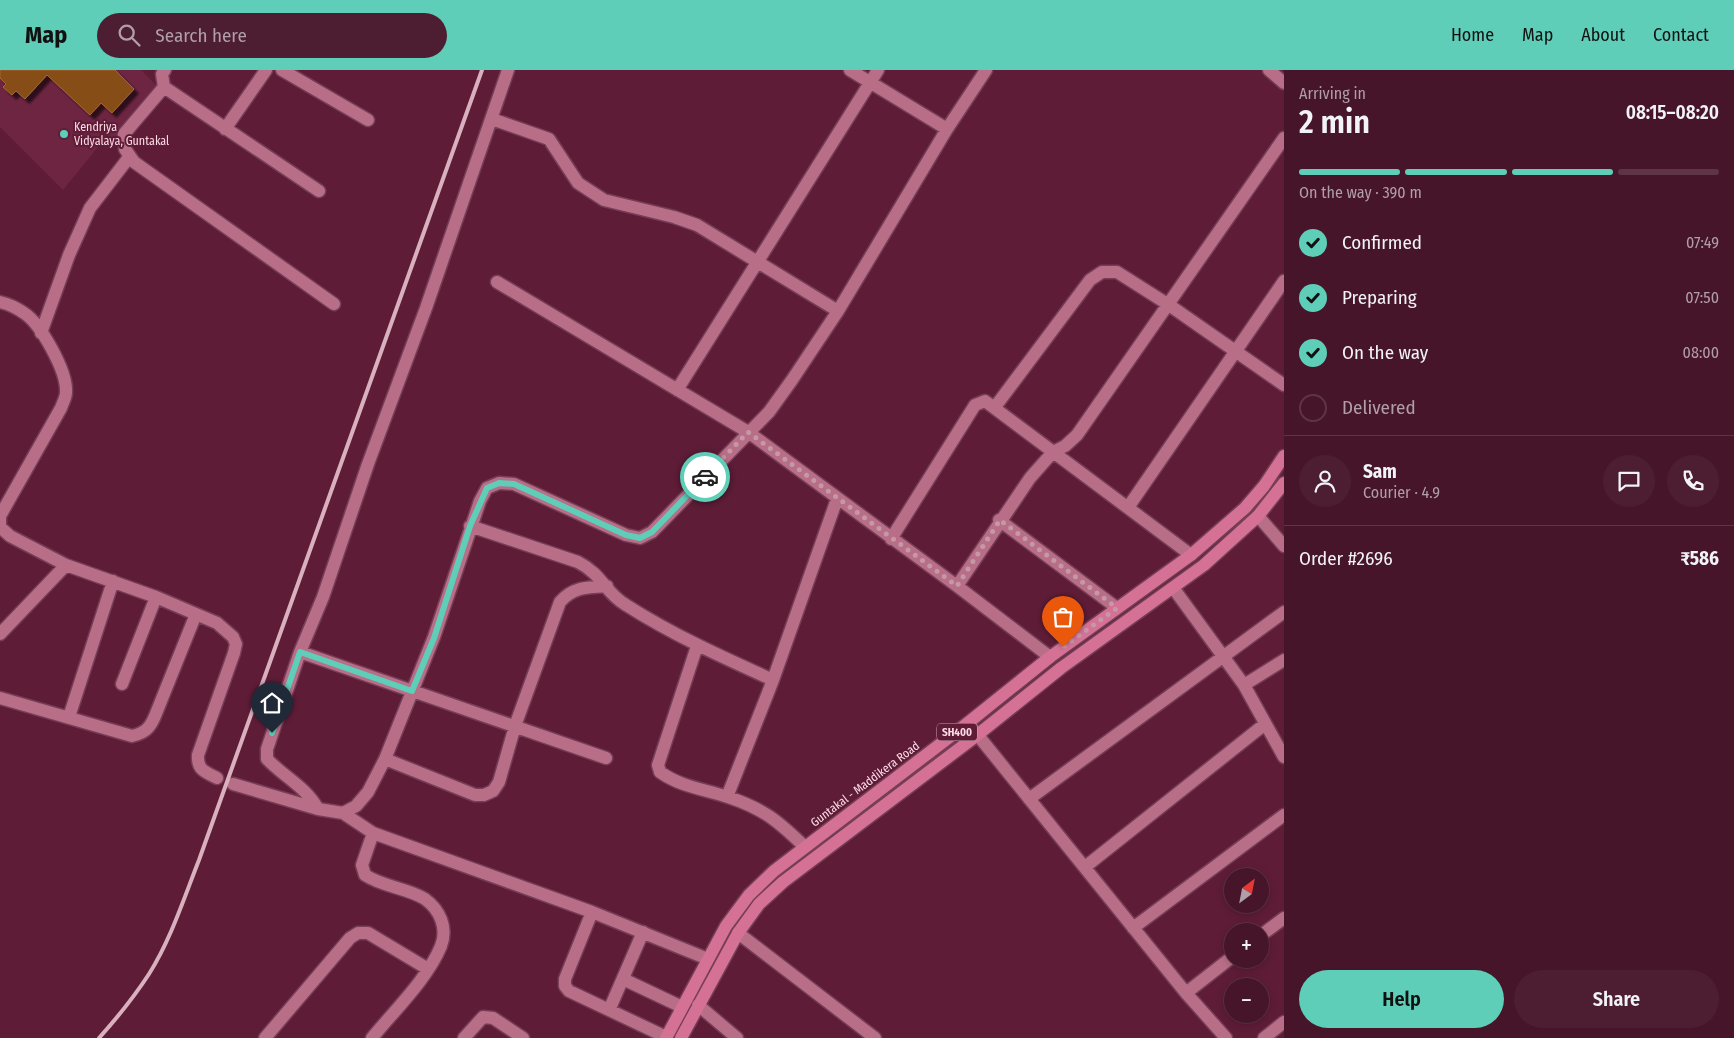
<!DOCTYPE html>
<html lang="en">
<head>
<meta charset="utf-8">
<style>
	body { margin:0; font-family:"Fira Sans Condensed",sans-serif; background:#4d1e31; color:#f1f3f6; height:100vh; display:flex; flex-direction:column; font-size:19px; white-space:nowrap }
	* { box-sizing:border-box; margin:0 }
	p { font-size:16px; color:#b09fa8 }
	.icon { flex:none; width:28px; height:28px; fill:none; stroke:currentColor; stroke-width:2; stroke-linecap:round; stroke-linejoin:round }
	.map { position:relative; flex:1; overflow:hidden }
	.sheet { display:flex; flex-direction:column; background:#461529; width:450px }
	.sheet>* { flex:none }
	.needle { width:32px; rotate:32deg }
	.controls { position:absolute; left:1224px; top:798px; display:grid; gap:10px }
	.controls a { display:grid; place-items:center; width:45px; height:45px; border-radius:50%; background:#461529; box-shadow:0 2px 8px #0003,0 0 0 1px #5e3446; font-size:25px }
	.pin { position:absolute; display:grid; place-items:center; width:42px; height:42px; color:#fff; margin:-51px -21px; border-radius:50% 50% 50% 0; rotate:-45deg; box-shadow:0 0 5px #0007 }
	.pin .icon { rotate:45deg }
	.courier { position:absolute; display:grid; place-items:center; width:50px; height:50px; margin:-25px; border:4px solid #5eceb8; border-radius:50%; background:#fff; color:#222; box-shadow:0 1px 6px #0007 }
	.overview em { font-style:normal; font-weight:600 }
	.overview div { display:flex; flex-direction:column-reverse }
	.overview { display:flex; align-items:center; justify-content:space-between; height:85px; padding:0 15px }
	h1 { font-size:32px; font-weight:600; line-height:38px }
	.bar { display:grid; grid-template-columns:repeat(4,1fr); gap:8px 5px; align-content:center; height:60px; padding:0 15px }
	.bar i { height:6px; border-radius:4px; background:#5e3446 }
	.bar .selected { background:#5eceb8 }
	.bar p { grid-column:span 4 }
	.line { display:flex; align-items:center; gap:12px; padding:0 15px; border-top:1px solid #5e3446 }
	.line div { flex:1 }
	.round { display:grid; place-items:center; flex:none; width:52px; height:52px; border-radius:26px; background:#4d1e31 }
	ol { padding:0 15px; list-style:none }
	li { display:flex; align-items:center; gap:15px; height:55px }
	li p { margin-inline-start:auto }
	li .icon { padding:5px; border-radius:50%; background:#5eceb8; color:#111; stroke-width:4 }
	li:last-child { color:#b09fa8 }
	li i { width:28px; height:28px; border:2px solid #5e3446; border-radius:50% }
	.cta { display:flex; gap:10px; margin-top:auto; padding:10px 15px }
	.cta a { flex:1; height:58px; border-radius:30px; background:#5eceb8; color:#111; font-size:20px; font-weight:600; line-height:58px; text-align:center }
	.cta a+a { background:#4d1e31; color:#f1f3f6 }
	header { display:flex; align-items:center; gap:30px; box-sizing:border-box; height:70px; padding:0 25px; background:#5eceb8; color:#111 }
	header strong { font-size:24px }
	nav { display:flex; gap:28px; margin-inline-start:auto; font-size:18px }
	.search { width:350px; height:45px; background:#4d1e31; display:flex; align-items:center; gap:12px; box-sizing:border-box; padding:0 18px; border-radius:28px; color:#b09fa8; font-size:19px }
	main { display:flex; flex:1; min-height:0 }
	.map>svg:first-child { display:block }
	.built { fill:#6e2542 }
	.building { fill:#864d19; stroke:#a26735; filter:url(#shadow) }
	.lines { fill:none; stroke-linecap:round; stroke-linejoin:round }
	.minor-casing { stroke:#753d56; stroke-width:15 }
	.primary-casing { stroke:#753d56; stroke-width:15 }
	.minor { stroke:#b96e87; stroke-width:12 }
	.primary { stroke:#d47194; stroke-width:12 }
	.rail { stroke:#d9b0be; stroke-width:4 }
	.done { stroke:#c598a8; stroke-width:5; stroke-dasharray:0 9 }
	.route { stroke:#5eceb8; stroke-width:6 }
	.poi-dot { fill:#5eceb8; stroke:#5e1c37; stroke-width:2 }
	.labels { text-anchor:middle; stroke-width:4; stroke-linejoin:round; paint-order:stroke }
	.shield { fill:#5e1c37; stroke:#cda2b1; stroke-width:1 }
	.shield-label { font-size:11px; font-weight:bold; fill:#fddbe5 }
	.poi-label { font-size:12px; fill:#fddbe5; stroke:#5e1c37; text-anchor:start }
	.street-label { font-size:12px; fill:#fddbe5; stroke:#5e1c37 }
</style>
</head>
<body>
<header>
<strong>Map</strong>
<div class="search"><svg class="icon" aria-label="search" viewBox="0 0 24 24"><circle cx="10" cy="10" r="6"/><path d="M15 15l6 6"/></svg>Search here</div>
<nav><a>Home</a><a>Map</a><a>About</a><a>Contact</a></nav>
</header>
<main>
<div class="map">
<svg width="1284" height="968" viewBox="0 0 1284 968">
	<defs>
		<filter id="shadow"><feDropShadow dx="4.5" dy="4.5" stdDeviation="1" flood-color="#0009"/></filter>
	</defs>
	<rect width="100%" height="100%" fill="#5e1c37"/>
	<path class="built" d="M0,0h141l18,18 -50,59 -7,-5 -39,48 -63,-63z"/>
	<path class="building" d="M0,0h115l19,19 -22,24 -11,-10 -11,12 -43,-40 -22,24 -9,-8 -4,4 -9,-8 3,-3 -6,-6z"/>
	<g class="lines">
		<g class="minor-casing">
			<path id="minor" d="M165,0l-3,4 2,13 -40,47 1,15 9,13 200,142
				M282,0l86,50
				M850,0l97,59
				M1269,0l15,13
				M164,17l155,104
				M492,49l57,20 29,44 26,17 70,17 23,8 141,86
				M225,59l41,-59
				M497,212l251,150 209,154 93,71
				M0,232c9,2 17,6 24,11 17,11 42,57 42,77 1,6 -3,12 -5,18l-61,108v11l10,9 56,29 90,32 61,26 16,14 3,7 -2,9 -36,102c-1,15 7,17 19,23
				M41,263l28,-78 21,-47 40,-52
				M677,320l201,-320
				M995,337l95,-127 12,-8h15l52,33 115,80
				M1129,436l155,-225
				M1258,446l26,30
				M999,450l118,88
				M470,456l108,36c25,13 27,31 48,43 47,30 96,52 147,75
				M891,469l84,-134 10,-4 206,154
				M957,516l73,-108 23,-26 12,-6 12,-11 207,-297
				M1174,519l70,96 40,72
				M0,564l66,-69
				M697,576l-39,119 2,7c21,15 44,17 68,25 36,12 50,24 77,50
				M300,582l306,106
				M122,614l34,-87
				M1244,615l40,-25
				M0,628l132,38c13,-3 18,-8 23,-20l41,-102
				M69,647l44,-136
				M968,653l218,270 40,45
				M385,689l90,36h9l9,-4 6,-9 16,-56 45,-124c13,-15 28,-15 47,-16
				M233,714l85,25 25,4 13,-7 12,-14 17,-33 49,-122 46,-136 7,-13 12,-5 15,1 112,51 14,3 12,-6 117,-120 23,-32 46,-69 109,-182 39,-59
				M727,727l46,-117 64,-181
				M1029,729l255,-187
				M318,739c-13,-23 -34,-32 -51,-50v-10l33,-97 23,-55 45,-133 58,-156 82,-238
				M343,743l30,20 219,79 116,47
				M1085,797l180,-143
				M592,842l-27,67v7l4,5 97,46
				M1133,858l151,-113
				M738,863l137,105
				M1260,866l24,-18
				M623,909l59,28
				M1186,923l46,-36
				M698,935l39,33
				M610,938l33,-76
				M265,968l85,-100 8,-5h10l60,36
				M372,968c22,-27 56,-60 69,-92 7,-18 -1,-36 -16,-47 -17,-11 -42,-12 -60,-24l-3,-10 11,-32
				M464,968l19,-21 10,1 30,20
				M1264,968l20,-16"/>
		</g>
		<g class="primary-casing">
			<path id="primary" d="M666,968l60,-112 23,-31 25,-24 190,-145 86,-69 141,-102 54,-47 19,-22 20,-30
				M681,968l57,-105 21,-29 24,-22 193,-146 85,-68 143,-103 54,-49 26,-33"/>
		</g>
		<use href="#minor" class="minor"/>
		<use href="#primary" class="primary"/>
		<path class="rail" d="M99,968c18,-20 35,-41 50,-64 22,-35 35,-76 50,-114l283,-790"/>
	</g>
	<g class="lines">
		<path class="done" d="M705,407l43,-45 209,154 43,-66 117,88 -54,39"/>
		<path class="route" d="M272,663l28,-81 112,39 22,-53 36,-112 17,-38 12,-5 15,1 112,51 14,3 12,-6 53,-55"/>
	</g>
	<circle class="poi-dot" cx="64" cy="64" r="5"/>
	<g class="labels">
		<rect class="shield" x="937" y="653.5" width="40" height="17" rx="4"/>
		<g class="shield-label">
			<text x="957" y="666">SH400</text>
		</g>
		<g class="poi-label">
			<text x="74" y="61">Kendriya<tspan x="74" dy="14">Vidyalaya, Guntakal</tspan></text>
		</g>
		<g class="street-label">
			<text transform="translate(865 714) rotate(-37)" y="4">Guntakal - Maddikera Road</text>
		</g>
	</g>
</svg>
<div class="controls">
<a><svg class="needle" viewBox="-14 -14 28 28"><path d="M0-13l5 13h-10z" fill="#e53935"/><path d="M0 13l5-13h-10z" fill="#b09fa8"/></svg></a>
<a>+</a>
<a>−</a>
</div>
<div class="pin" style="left:1063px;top:577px;background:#ea580c"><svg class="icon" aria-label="bag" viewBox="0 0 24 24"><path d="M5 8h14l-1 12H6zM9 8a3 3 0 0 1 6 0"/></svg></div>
<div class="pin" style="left:272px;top:663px;background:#1f2937"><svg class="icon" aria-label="home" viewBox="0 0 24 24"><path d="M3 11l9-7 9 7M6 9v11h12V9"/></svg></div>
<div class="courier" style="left:705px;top:407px"><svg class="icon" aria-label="car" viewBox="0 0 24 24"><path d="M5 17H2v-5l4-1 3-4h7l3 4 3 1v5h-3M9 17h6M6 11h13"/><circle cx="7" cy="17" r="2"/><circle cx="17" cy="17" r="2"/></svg></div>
</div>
<section class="sheet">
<div class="overview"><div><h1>2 min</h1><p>Arriving in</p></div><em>08:15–08:20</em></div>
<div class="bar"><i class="selected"></i><i class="selected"></i><i class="selected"></i><i></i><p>On the way · 390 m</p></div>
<ol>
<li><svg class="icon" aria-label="check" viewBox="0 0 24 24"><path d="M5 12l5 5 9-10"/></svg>Confirmed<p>07:49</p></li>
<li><svg class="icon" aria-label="check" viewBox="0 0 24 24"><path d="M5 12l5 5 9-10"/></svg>Preparing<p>07:50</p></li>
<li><svg class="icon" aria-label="check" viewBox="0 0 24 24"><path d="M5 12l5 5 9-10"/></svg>On the way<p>08:00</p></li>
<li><i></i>Delivered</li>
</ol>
<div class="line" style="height:90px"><a class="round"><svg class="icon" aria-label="person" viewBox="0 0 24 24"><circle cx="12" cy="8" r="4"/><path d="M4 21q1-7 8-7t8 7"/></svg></a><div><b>Sam</b><p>Courier · 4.9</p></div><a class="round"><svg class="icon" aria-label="chat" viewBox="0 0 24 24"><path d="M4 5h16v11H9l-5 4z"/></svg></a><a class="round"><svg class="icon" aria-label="phone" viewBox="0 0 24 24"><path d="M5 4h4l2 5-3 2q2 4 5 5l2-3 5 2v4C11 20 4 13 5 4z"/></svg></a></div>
<div class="line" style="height:65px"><div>Order #2696</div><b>₹586</b></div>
<div class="cta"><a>Help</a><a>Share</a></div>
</section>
</main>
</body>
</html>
